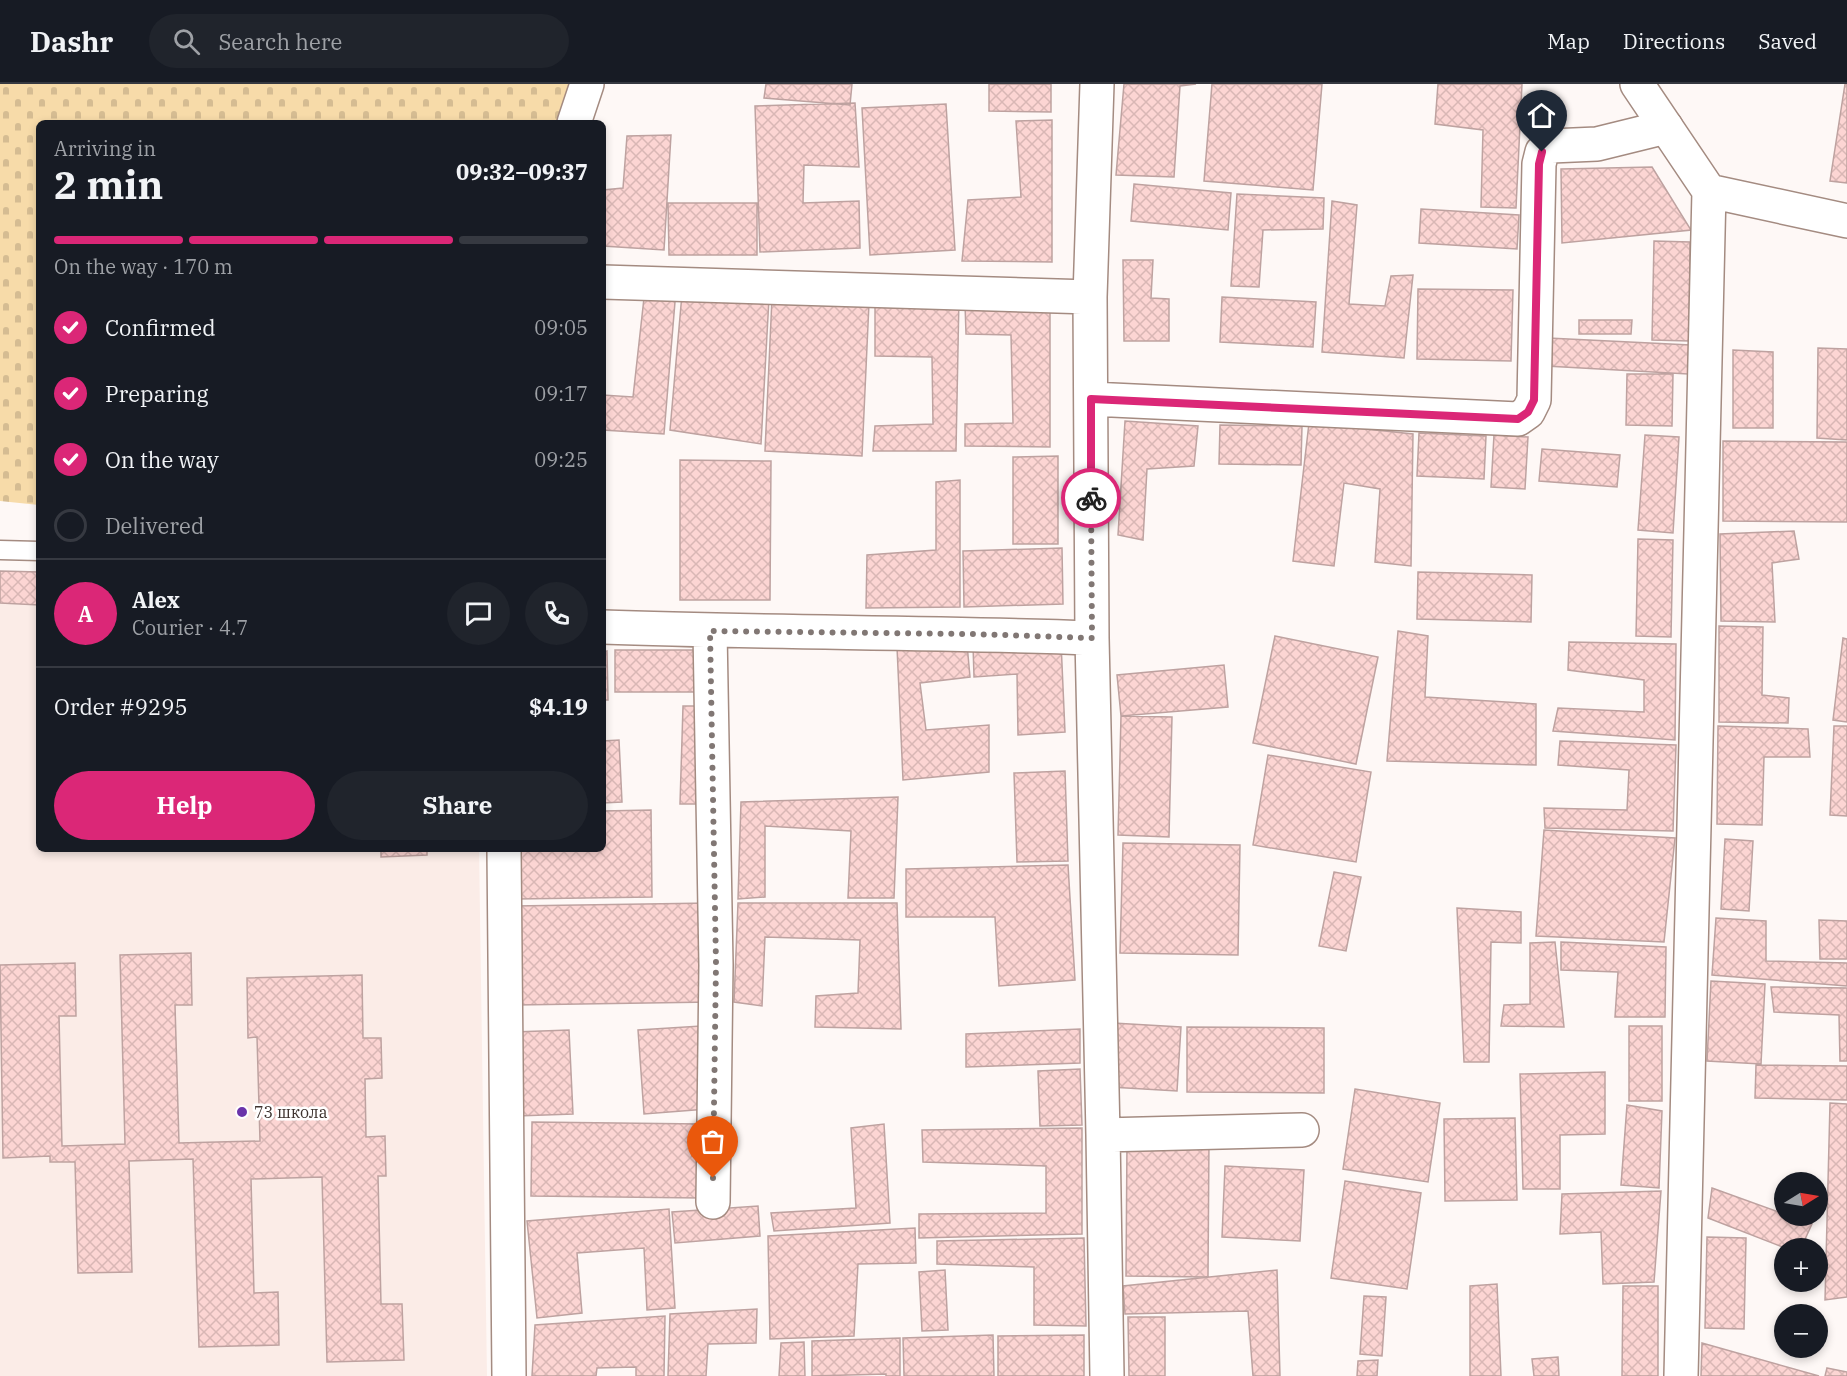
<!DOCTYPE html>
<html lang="en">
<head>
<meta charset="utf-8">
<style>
	body { margin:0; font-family:"IBM Plex Serif",serif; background:#20242c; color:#f1f3f6; height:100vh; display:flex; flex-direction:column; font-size:22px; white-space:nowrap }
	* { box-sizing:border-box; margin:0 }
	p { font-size:20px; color:#9ea1a6 }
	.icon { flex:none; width:33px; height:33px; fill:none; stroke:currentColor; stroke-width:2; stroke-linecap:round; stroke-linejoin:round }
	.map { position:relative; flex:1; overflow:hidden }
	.side { position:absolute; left:36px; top:36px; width:570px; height:732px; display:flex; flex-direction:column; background:#171b24; border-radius:9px; box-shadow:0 3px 9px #0003 }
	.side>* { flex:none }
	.needle { width:39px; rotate:79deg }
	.tools { position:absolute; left:1774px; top:1088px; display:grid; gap:12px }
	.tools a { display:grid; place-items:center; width:54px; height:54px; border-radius:50%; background:#171b24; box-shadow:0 3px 9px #0003; font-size:30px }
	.pin { position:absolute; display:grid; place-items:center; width:51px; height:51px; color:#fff; margin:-62px -26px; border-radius:50% 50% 50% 0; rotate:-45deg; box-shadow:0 0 6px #0007 }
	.pin .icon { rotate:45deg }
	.courier { position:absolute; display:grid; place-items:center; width:60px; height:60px; margin:-30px; border:4px solid #db2777; border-radius:50%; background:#fff; color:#222; box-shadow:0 2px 8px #0007 }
	.summary em { font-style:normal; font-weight:700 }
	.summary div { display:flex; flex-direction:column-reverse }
	.summary { display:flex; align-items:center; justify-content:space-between; height:102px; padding:0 18px }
	h1 { font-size:39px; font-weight:700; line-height:45px }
	.bar { display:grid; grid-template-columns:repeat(4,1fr); gap:9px 6px; align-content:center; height:72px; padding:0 18px }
	.bar i { height:8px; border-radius:4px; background:#363941 }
	.bar .selected { background:#db2777 }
	.bar p { grid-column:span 4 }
	.line { display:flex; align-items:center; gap:15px; padding:0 18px; border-top:2px solid #363941 }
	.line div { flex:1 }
	.round { display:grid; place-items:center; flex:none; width:63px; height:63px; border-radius:32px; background:#20242c }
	ol { padding:0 18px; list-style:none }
	li { display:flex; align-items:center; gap:18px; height:66px }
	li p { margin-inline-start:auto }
	li .icon { padding:6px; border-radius:50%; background:#db2777; color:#fff; stroke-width:4 }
	li:last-child { color:#9ea1a6 }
	li i { width:33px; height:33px; border:3px solid #363941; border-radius:50% }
	.button { display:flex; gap:12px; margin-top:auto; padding:12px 18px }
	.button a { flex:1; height:69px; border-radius:36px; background:#db2777; color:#fff; font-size:24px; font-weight:700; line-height:69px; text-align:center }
	.button a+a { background:#20242c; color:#f1f3f6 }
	header { display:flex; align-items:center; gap:36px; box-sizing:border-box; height:84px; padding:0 30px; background:#171b24; border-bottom:2px solid #363941 }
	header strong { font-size:28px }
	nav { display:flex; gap:33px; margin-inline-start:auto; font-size:21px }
	.search { width:420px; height:54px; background:#20242c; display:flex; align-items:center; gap:15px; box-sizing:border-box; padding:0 21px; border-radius:33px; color:#9ea1a6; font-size:22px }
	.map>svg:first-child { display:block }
	.built { fill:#fbece7 }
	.cemetery { fill:url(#cemetery-stones) }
	.building { fill:url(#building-cross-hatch); stroke:#bea2a0; stroke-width:1.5 }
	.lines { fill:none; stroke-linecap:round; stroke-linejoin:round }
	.lane-casing { stroke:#a48b81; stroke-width:21 }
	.street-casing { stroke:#a48b81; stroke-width:36 }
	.secondary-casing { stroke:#a48b81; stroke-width:36 }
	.lane { stroke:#fff; stroke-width:18 }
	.street { stroke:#fff; stroke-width:33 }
	.secondary { stroke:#fff; stroke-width:33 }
	.done { stroke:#817774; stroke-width:6; stroke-dasharray:0 10.8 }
	.route { stroke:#db2777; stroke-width:8 }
	.poi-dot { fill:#6a34aa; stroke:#fff; stroke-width:2 }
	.labels { text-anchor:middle; stroke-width:5; stroke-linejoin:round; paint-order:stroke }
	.poi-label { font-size:16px; fill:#3d322e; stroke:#fff; text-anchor:start }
</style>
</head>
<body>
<header>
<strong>Dashr</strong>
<div class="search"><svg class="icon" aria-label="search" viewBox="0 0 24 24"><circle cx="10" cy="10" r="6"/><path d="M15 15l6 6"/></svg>Search here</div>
<nav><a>Map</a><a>Directions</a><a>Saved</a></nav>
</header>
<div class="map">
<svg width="1847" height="1292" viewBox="0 0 1847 1292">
	<defs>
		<pattern id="cemetery-stones" width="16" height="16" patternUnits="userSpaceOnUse" patternTransform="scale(1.5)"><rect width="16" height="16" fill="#f7dba9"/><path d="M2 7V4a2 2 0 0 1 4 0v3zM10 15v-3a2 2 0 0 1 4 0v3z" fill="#d5bc92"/></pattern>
		<pattern id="building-cross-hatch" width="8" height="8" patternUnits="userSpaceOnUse" patternTransform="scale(1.5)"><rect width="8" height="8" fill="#fcd5d3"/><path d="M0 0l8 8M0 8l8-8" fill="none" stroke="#d9b7b5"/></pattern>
	</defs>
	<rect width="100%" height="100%" fill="#fef8f6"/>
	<path class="built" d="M0,500h39v265h440l8,527h-487z"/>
	<path class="cemetery" d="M0,0h575l-8,39h-528v382l-39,-4z"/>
	<path class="building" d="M766,0h86l-2,21 -86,-7z
		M989,0h62v28l-62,-1z
		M1124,0h72l-16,2 -6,91 -58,-2z
		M1212,0h110l-9,106 -109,-9z
		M1438,0h84l-6,124 -35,-1 2,-77 -48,-6z
		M1845,0h2v99l-17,-2z
		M855,19l4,64 -55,-2 -1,38 56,-2 1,47 -100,4 -5,-146z
		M946,20l9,146 -85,5 -8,-147z
		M1052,36v142l-90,-1 6,-61 53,-3 -5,-76z
		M671,51l-7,115 -61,-4v-56l20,-2 4,-52z
		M1652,83l39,63 -129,13 -1,-74z
		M1134,100l97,9 -3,37 -97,-9z
		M1237,110l87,4 -1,31 -60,1 -4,57 -28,-1z
		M1332,117l25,4 -8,99 36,2 6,-30 22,-1 -9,83 -82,-6z
		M668,119h89v52h-88z
		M1421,125l98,6 -2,34 -98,-6z
		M1654,157l36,1 -1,99 -37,-1z
		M1123,176h30l-2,38 18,1v42h-45z
		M645,205l31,1 -12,144 -61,-4v-35l30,2z
		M1418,205l95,1 -2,71 -94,-2z
		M682,210l87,4 -8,146 -91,-14z
		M959,213l-3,154h-83l2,-25 58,-2 -1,-67 -57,-1v-57z
		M1222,213l94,5 -3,45 -93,-5z
		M772,214l97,5 -7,153 -97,-5z
		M965,220l85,1v142l-85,-1v-22l48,-1 -2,-88 -45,-1z
		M1579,236h53l-1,14h-52z
		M1548,254l142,7 -2,29 -142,-8z
		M1818,264l29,1v91l-30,-2z
		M1733,266l40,2v76h-40z
		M1627,290h46l-1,52 -46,-1z
		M1125,337l73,5 -4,40 -47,3 -4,71 -25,-5z
		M1309,339l104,11 -2,132 -36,-4 5,-73 -36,-6 -10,83 -41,-5z
		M1220,341l82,1 -1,39 -82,-1z
		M1419,349l67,3 -2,43 -67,-3z
		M1494,351l34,2 -3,52 -34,-2z
		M1645,351l34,2 -6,96 -35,-3z
		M1723,357l124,1v80l-124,-1z
		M1542,365l78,6 -3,32 -78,-6z
		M1058,372v88h-45v-87z
		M680,376l91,1 -1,139h-90z
		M960,396v127l-94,1 1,-53 69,-5v-68z
		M1794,447l5,28 -27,4 3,59 -54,-1 -1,-87z
		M1638,455l35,1 -2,97 -35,-1z
		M1062,464l1,56 -99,3 -1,-56z
		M0,487l39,1v33l-39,-2z
		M1418,488l114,3 -1,47 -114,-3z
		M1719,542l44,1 -1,68 27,3 -1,25 -69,-1z
		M1398,547l30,5 -3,61 111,7v61l-149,-4z
		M1275,552l103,21 -22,107 -103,-21z
		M1843,554l4,1v83l-14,-2z
		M1061,558l4,90 -47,3 -1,-61 -43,3 -1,-32z
		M1569,558l107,2 -1,96 -122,-9 5,-23 86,4v-32l-76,-10z
		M967,560l3,33 -50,6 6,47 63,-5v47l-86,8 -6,-133z
		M615,566h89v42h-89z
		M607,567l1,49h-5v-48z
		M1224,581l4,42 -107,9 -4,-41z
		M683,622h22l-3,98h-22z
		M1121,632l51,1 -3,120 -51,-2z
		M1718,642l90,3 2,28h-46l-2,68 -45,-1z
		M1834,642h13v90l-17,-1z
		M619,656l3,62 -19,1v-62z
		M1560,657l116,4 -3,86 -128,-3 -1,-20 83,2 2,-40 -71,-5z
		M1268,671l103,17 -15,90 -103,-17z
		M1065,687l3,90 -51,1 -3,-89z
		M898,713l-4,101h-46l3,-67 -86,-5v71l-27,2 3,-97z
		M651,726l1,87 -135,2 -1,-50h87v-38z
		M1544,746l131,8 -11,104 -128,-6z
		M1725,755l28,2 -4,70 -28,-2z
		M1123,759l117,2 -2,110 -118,-2z
		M381,765h46v6l-46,2z
		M1068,781l7,115 -76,6 -4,-69h-89v-48z
		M1334,788l27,5 -15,74 -27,-5z
		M710,819l2,99 -196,3 -2,-99z
		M738,819h159l4,126 -86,-2 1,-31 42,-3 2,-53 -95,-3 -3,69 -28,-4z
		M1457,824l64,4v31l-30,-1 -2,120h-25z
		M1716,834l50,3v40l81,2v23l-135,-11z
		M1819,836l28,1v38h-27z
		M1555,858l9,85 -63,-1 3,-21 26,-1v-61z
		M1561,858l105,5 -1,70h-50l3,-45 -57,-2z
		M191,869l1,52h-17l4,138 81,-2 -3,-104 -9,1 -1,-60 115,-3 1,63h18l1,40 -17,1 1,58 19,-1 1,40h-8l3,128h21l2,56 -77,2 -5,-185 -71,2 3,114 24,-1 1,53 -80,2 -6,-188 -64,2 3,111 -54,1 -3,-111h-25v-6l-47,2 -3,-193 75,-2 1,53h-17l3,130 63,-2 -5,-189z
		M1711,897l54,3 -4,80 -54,-3z
		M1771,903l76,1v73h-7l-1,-46 -65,-3z
		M1113,939l68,4 -4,64 -67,-4z
		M701,942l6,83 -63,5 -6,-84z
		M1629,942h33v75h-33z
		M1187,943l137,1v65l-137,-1z
		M1080,945v34l-114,4v-33z
		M569,946l4,84 -56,2 -3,-84z
		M1756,981l91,1v34l-92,-2z
		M1080,985l2,56 -42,1 -2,-55z
		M1605,988v62l-45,1v54h-37l-3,-115z
		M1355,1005l85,14 -12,79 -85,-13z
		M1830,1019l17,1v193l-22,3z
		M1627,1021l35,6 -3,77 -38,-3z
		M1515,1034l2,82 -72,1 -1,-82z
		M532,1038l169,2 -1,74 -169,-2z
		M884,1040l6,99 -116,8 -3,-18 85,-5 -5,-80z
		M1082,1044v106l-163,4v-24l127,-1v-47l-123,-4 -1,-32z
		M1127,1056l82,1 -1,136 -82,-1z
		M1225,1082l79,4 -4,71 -78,-4z
		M1345,1097l76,12 -14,96 -76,-11z
		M1712,1104l100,36 -11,24h-16l-77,-30z
		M1661,1107l-7,91 -51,2 -2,-52 -41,2 2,-40z
		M758,1122l2,30 -85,7 -3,-31z
		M669,1125l6,99 -28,2 -3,-62 -67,5 5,60 -45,5 -10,-97z
		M915,1144l1,35 -58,1 -4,72 -84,3 -2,-103z
		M1707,1153l39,1 -2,91 -39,-1z
		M1084,1154l2,88 -52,-1v-58l-97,-3v-23z
		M945,1186l3,60 -26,1 -3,-59z
		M1277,1186l3,106h-27l-5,-65 -123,3 -2,-28z
		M1497,1200l4,92h-31v-90z
		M1623,1202h35v90h-36z
		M1364,1212l22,1 -4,59 -22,-2z
		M757,1225l-1,34 -48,1 -2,32h-38l2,-62z
		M665,1232l-1,60h-28v-9l-39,1 -1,8h-64l3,-51z
		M1128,1233h37v59h-36z
		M993,1251l1,41h-90l-1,-38z
		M1084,1251v41h-86v-40z
		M900,1254v38h-14v-2l-74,2v-35z
		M804,1258l1,34h-26l2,-33z
		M1702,1259l117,33h-118z
		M1558,1273l1,19h-25l-2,-17z
		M1378,1276l-1,16h-20l1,-15z
		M1827,1284l20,4v4h-22z"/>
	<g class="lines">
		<g class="lane-casing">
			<path id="lane" d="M0,466l39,1"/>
		</g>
		<g class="street-casing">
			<path id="street" d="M574,39l13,-39
				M603,198l487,15 7,-213
				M1091,315l427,20 10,-7 6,-12 5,-236 3,-12 9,-6 46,-2 69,-17
				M603,543c163,6 326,5 489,11l-2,-341
				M710,547l6,334 -3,237
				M1092,554l11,497 199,-5
				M504,765l5,527
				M1103,1051l4,241"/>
		</g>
		<g class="secondary-casing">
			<path id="secondary" d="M1637,0l72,107 -28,1185
				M1709,107l138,30"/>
		</g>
		<use href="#lane" class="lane"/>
		<use href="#street" class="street"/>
		<use href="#secondary" class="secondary"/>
	</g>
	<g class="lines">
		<path class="done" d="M713,1094l3,-214 -6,-333 262,3 120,4 -1,-140"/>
		<path class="route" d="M1091,414v-99l427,20 10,-7 6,-12 5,-236 3,-12"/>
	</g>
	<circle class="poi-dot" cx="242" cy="1028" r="6"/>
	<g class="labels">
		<g class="poi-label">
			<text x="254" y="1034">73 школа</text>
		</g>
	</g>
</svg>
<div class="tools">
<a><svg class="needle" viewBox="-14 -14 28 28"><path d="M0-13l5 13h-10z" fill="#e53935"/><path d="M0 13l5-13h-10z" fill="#9ea1a6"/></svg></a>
<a>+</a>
<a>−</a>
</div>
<div class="pin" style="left:713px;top:1094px;background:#ea580c"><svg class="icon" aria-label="bag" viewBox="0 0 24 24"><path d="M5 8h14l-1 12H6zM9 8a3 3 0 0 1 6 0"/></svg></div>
<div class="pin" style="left:1542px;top:68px;background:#1f2937"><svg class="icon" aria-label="home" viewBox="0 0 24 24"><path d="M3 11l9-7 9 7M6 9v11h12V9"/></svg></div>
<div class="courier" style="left:1091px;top:414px"><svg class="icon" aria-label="bike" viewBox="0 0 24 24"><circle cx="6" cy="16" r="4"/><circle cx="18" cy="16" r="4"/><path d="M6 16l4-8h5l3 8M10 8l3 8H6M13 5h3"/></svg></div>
<section class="side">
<div class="summary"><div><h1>2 min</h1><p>Arriving in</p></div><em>09:32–09:37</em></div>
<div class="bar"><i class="selected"></i><i class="selected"></i><i class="selected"></i><i></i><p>On the way · 170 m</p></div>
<ol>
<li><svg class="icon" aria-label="check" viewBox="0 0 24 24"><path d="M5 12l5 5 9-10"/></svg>Confirmed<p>09:05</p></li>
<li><svg class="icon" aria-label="check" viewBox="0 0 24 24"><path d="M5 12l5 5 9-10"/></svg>Preparing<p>09:17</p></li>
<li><svg class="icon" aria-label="check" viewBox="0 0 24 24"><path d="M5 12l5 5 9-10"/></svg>On the way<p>09:25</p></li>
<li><i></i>Delivered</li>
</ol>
<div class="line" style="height:108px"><b class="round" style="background:#db2777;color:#fff">A</b><div><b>Alex</b><p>Courier · 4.7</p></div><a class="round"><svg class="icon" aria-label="chat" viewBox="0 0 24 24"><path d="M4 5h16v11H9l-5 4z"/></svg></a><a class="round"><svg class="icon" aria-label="phone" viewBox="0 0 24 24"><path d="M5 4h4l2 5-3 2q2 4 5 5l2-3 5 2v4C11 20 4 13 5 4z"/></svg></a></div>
<div class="line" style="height:78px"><div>Order #9295</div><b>$4.19</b></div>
<div class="button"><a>Help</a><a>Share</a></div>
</section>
</div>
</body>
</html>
